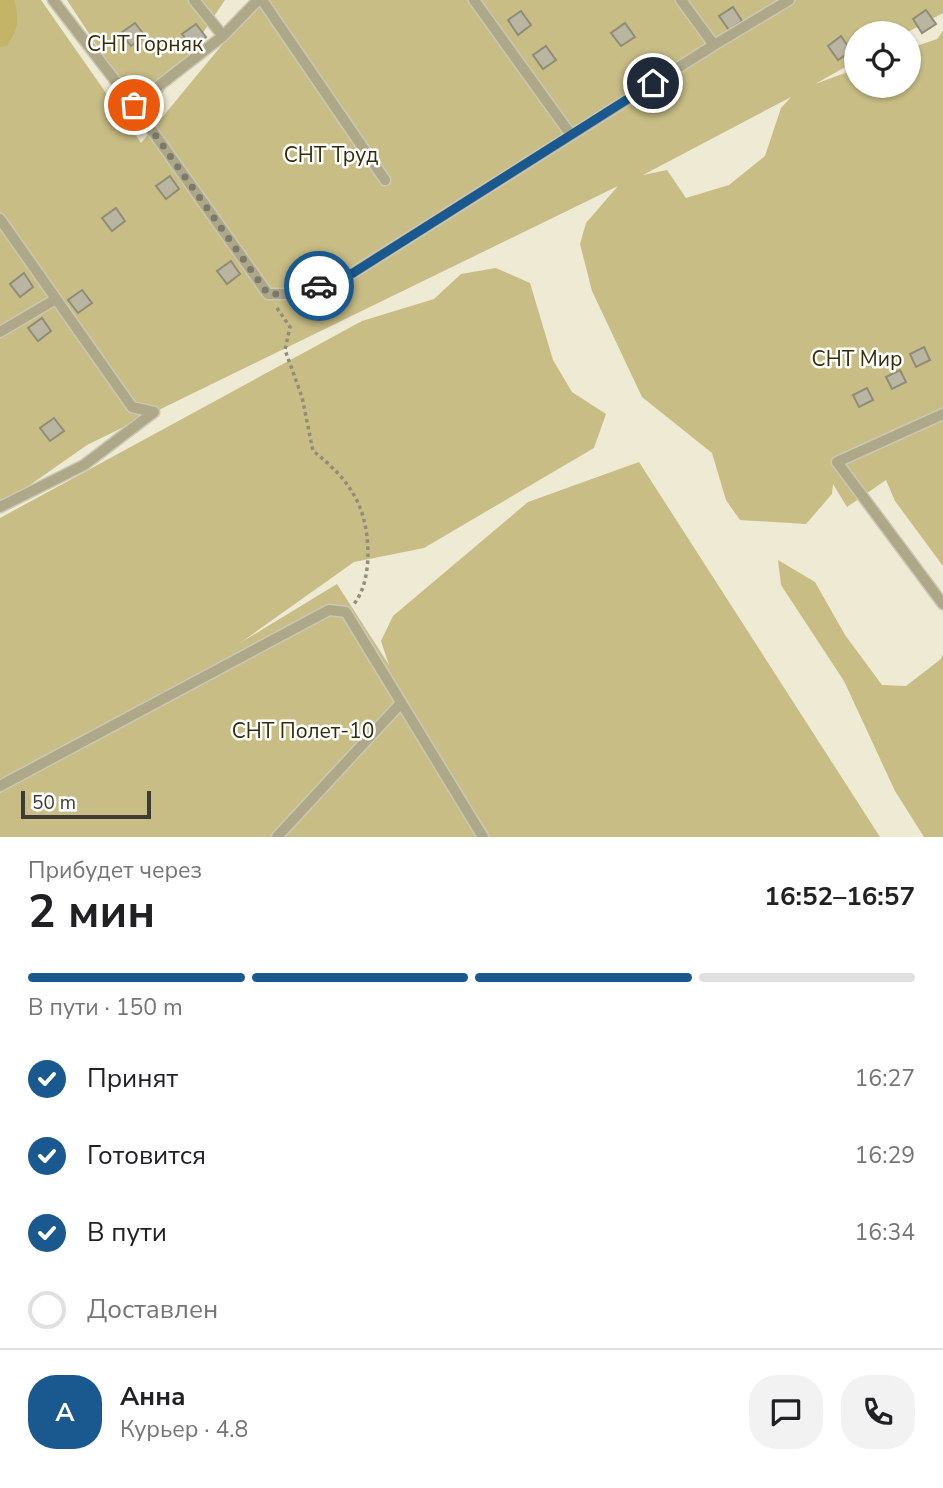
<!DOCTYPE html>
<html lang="ru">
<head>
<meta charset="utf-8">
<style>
	body { margin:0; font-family:"Nunito Sans",sans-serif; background:#f2f2f2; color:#202124; height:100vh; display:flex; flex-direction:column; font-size:26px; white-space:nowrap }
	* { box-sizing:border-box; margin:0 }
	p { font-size:23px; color:#757577 }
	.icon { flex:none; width:38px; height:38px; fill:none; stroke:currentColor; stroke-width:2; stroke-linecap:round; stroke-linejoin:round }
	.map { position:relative; height:837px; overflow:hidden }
	.details { display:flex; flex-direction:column; background:#fff; flex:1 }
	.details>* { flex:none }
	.fabs { position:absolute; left:844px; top:21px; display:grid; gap:14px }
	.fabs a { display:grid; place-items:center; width:77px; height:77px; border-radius:50%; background:#fff; box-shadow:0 2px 5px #0004; font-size:35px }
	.scale { position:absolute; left:21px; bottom:18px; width:130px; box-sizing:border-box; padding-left:7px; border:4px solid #3e3c34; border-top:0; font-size:19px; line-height:24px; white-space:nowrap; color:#3e3c34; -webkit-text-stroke:5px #fff; paint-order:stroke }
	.pin { position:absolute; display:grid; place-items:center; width:60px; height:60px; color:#fff; margin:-30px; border:4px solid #fff; border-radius:50%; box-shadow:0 2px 7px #0007 }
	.courier { position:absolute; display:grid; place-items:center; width:70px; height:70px; margin:-35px; border:5px solid #19598f; border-radius:50%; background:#fff; color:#222; box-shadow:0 2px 9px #0007 }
	.headline em { font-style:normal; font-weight:700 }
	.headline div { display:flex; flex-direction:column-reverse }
	.headline { display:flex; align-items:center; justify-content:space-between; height:119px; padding:0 28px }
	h1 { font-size:46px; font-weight:700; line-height:52px }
	.bar { display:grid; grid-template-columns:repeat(4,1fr); gap:10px 7px; align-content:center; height:84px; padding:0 28px }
	.bar i { height:9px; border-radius:5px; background:#e0e0e0 }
	.bar .current { background:#19598f }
	.bar p { grid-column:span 4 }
	.line { display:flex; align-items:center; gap:18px; padding:0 28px; border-top:2px solid #e0e0e0 }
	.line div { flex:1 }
	.round { display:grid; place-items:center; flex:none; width:74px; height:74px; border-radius:28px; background:#f2f2f2 }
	ol { padding:0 28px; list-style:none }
	li { display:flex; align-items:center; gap:21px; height:77px }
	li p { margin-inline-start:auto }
	li .icon { padding:7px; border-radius:50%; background:#19598f; color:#fff; stroke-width:4 }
	li:last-child { color:#757577 }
	li i { width:38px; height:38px; border:4px solid #e0e0e0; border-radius:50% }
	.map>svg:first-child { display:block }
	.green { fill:#c8bd85; fill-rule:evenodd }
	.water { fill:#c3b467 }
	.building { fill:#b9b5a0; stroke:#908c78; stroke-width:2 }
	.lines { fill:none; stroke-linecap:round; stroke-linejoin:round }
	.service-casing { stroke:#cbc7b4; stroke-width:13 }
	.path { stroke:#908d7e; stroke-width:3.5; stroke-dasharray:3.5 3.5; stroke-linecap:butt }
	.service { stroke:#aea888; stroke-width:10 }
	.done { stroke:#7c796c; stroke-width:7; stroke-dasharray:0 12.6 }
	.route { stroke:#19598f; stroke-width:9 }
	.labels { text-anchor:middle; stroke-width:5; stroke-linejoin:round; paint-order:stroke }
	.park-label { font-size:21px; fill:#332c09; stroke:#fff }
</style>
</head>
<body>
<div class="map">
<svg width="943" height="837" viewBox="0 0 943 837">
	<rect width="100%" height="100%" fill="#eeead4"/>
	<path class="green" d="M0,0h41l100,143 118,-143h684v13l-37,20h-50v28l-41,23 41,-15v17h52v-37l29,-10 6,-8v535l-48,-65 -9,-21 -39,27 -14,-23 -1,10 -26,30 -66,-4 -14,-20 -14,-47 -70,-56 -50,-106 -12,-47 6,-21 32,-37 -531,259 -87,61zM791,97l-10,11 -16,48 -36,29 -43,13 -19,-28 -24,5z
		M67,0h158l-80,119z
		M496,268l34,15 23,77 19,32 34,22 -12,34 -170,100 -70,14 -114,81 97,-59 52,81 -8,-24 12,-25 135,-114 111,-40 241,375h-880v-44l45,-28 -45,22v-269l362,-197 72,-22 27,-25z
		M778,560l37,22 30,53 37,50 24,1 35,-27 2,-5v183h-19l-29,-46 -51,-110 -63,-96z"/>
	<path class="water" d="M0,0h14c6,17 4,30 -7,46l-7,1z"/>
	<path class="building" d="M733,7l9,14 -13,9 -10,-14z
		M926,10l10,14 -14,9 -9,-14z
		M521,11l10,14 -13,10 -10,-15z
		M135,23l10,13 -14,10 -10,-13z
		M625,23l10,14 -14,9 -10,-13z
		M196,24l10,13 -14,10 -10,-13z
		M841,36l10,15 -13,9 -10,-14z
		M546,46l10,14 -13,9 -10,-14z
		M170,176l9,13 -13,10 -10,-13z
		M116,208l9,13 -13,10 -10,-13z
		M231,261l9,13 -13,10 -10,-13z
		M24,273l9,14 -13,10 -10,-13z
		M82,290l10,13 -14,10 -10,-13z
		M42,318l9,13 -13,10 -10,-13z
		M924,347l6,13 -14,7 -6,-13z
		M900,370l6,12 -14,7 -6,-12z
		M867,388l6,12 -14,7 -6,-12z
		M54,418l10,13 -14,10 -10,-13z"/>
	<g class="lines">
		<g class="service-casing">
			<path id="service" d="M53,0l81,105 134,189h30l55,-21 361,-228 75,-45
				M194,0l29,36
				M262,0l123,180
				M474,0l97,135
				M681,0l33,45
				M134,105l89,-69 35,-36
				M0,219l132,188 22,5 -70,53 -84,42
				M0,332l56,-33
				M943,414l-106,48 106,142
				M0,786l329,-176 17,2 137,225
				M277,837l124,-134"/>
		</g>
		<path class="path" d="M277,308l13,19 -5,23 17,47 11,54c36,28 54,54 55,101 0,17 -3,38 -14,52"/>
		<use href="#service" class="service"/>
	</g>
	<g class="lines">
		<path class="done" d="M134,105l134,189h30l21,-8"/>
		<path class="route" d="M319,286l34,-13 300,-190"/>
	</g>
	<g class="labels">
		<g class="park-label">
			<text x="145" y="51">СНТ Горняк</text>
			<text x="331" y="162">СНТ Труд</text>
			<text x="857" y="366">СНТ Мир</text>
			<text x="303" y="738">СНТ Полет-10</text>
		</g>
	</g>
</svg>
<div class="fabs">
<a><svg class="icon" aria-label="locate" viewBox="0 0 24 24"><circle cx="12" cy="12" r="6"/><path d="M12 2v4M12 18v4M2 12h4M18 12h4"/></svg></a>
</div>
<div class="scale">50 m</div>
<div class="pin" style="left:134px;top:105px;background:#ea580c"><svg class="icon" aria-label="bag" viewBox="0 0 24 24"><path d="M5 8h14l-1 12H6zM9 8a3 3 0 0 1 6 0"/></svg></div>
<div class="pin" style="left:653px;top:83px;background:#1f2937"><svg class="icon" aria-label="home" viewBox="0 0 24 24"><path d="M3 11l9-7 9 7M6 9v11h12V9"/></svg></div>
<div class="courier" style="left:319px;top:286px"><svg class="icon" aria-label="car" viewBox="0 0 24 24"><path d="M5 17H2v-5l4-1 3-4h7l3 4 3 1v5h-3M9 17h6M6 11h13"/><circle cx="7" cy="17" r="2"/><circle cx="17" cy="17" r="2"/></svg></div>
</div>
<section class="details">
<div class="headline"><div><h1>2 мин</h1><p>Прибудет через</p></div><em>16:52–16:57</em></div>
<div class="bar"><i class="current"></i><i class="current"></i><i class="current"></i><i></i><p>В пути · 150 m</p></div>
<ol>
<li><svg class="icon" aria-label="check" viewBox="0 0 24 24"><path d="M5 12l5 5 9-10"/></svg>Принят<p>16:27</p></li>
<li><svg class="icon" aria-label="check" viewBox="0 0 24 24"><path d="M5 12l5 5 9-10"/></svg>Готовится<p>16:29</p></li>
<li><svg class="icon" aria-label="check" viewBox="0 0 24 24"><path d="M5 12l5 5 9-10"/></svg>В пути<p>16:34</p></li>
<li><i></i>Доставлен</li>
</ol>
<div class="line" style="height:126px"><b class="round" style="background:#19598f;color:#fff">А</b><div><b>Анна</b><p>Курьер · 4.8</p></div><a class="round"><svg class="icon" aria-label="chat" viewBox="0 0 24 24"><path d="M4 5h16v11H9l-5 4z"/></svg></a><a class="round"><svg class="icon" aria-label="phone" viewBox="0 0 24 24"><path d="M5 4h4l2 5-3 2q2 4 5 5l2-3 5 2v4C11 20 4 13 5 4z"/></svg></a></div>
</section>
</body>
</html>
